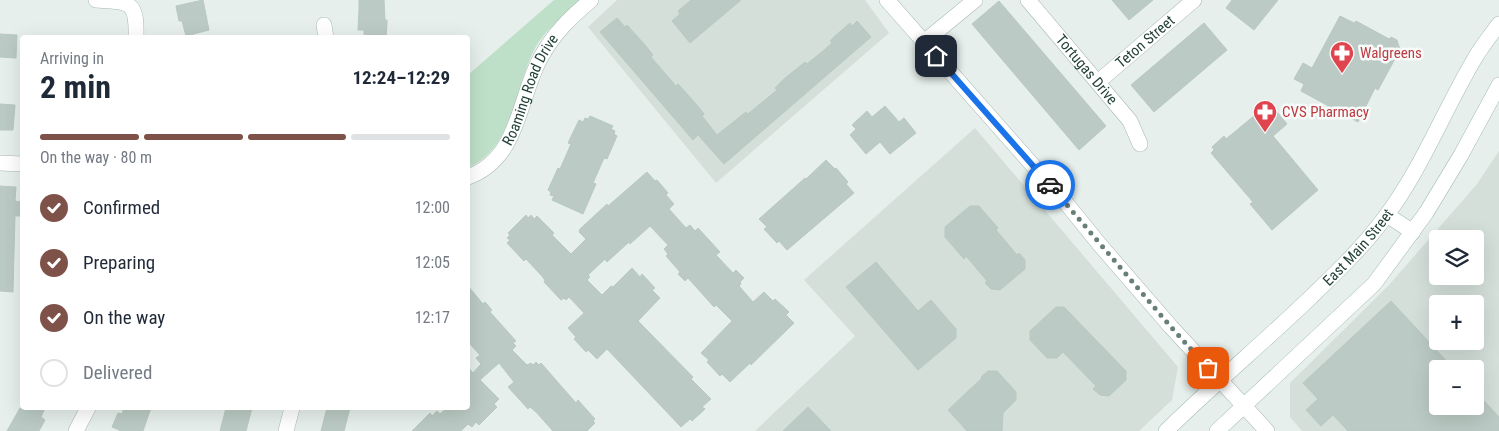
<!DOCTYPE html>
<html lang="en">
<head>
<meta charset="utf-8">
<style>
	body { margin:0; font-family:"Roboto Condensed",sans-serif; background:#f2f2f3; color:#1f2937; height:100vh; display:flex; flex-direction:column; font-size:19px; white-space:nowrap }
	* { box-sizing:border-box; margin:0 }
	p { font-size:16px; color:#747a83 }
	.icon { flex:none; width:28px; height:28px; fill:none; stroke:currentColor; stroke-width:2; stroke-linecap:round; stroke-linejoin:round }
	.map { position:relative; flex:1; overflow:hidden }
	.side { position:absolute; left:20px; top:35px; width:450px; height:375px; display:flex; flex-direction:column; background:#fff; border-radius:5px; box-shadow:0 5px 20px #0002 }
	.side>* { flex:none }
	.buttons { position:absolute; left:1429px; top:230px; display:grid; gap:10px }
	.buttons a { display:grid; place-items:center; width:55px; height:55px; border-radius:5px; background:#fff; box-shadow:0 5px 20px #0002; font-size:25px }
	.pin { position:absolute; display:grid; place-items:center; width:42px; height:42px; color:#fff; margin:-21px; border-radius:10px; box-shadow:0 2px 8px #0006 }
	.courier { position:absolute; display:grid; place-items:center; width:50px; height:50px; margin:-25px; border:4px solid #1a73e8; border-radius:50%; background:#fff; color:#222; box-shadow:0 1px 6px #0007 }
	.headline em { font-style:normal; font-weight:700 }
	.headline div { display:flex; flex-direction:column-reverse }
	.headline { display:flex; align-items:center; justify-content:space-between; height:85px; padding:0 20px }
	h1 { font-size:32px; font-weight:700; line-height:38px }
	.bar { display:grid; grid-template-columns:repeat(4,1fr); gap:8px 5px; align-content:center; height:60px; padding:0 20px }
	.bar i { height:6px; border-radius:4px; background:#e0e1e3 }
	.bar .current { background:#7f5249 }
	.bar p { grid-column:span 4 }
	ol { padding:0 20px; list-style:none }
	li { display:flex; align-items:center; gap:15px; height:55px }
	li p { margin-inline-start:auto }
	li .icon { padding:5px; border-radius:50%; background:#7f5249; color:#fff; stroke-width:4 }
	li:last-child { color:#747a83 }
	li i { width:28px; height:28px; border:2px solid #e0e1e3; border-radius:50% }
	.map>svg:first-child { display:block }
	.built { fill:#d4dfda; fill-rule:evenodd }
	.green { fill:#bfe0c8 }
	.building { fill:#bbcac4; stroke:#b8c9c2 }
	.lines { fill:none; stroke-linecap:round; stroke-linejoin:round }
	.minor-casing { stroke:#a8b8b2; stroke-width:16 }
	.tertiary-casing { stroke:#a8b8b2; stroke-width:16 }
	.secondary-casing { stroke:#a4bbb3; stroke-width:16 }
	.minor { stroke:#fff; stroke-width:15 }
	.tertiary { stroke:#fff; stroke-width:15 }
	.secondary { stroke:#fff; stroke-width:15 }
	.done { stroke:#687f78; stroke-width:5; stroke-dasharray:0 9 }
	.route { stroke:#1a73e8; stroke-width:6 }
	.labels { text-anchor:middle; stroke-width:5; stroke-linejoin:round; paint-order:stroke }
	.street-label { font-size:15px; fill:#24423a; stroke:#f7fbf9 }
	.health-label { font-size:15px; fill:#be3a42; stroke:#f7fbf9; text-anchor:start }
</style>
</head>
<body>
<div class="map">
<svg width="1499" height="431" viewBox="0 0 1499 431">
	<rect width="100%" height="100%" fill="#e6efeb"/>
	<path class="built" d="M617,0h248l24,33 -173,150 -128,-156z
		M975,128l203,239 -6,33 -33,31h-384l100,-95 -51,-56z
		M1499,151v280h-197l-12,-14v-34l99,-98 88,-101zM1438,239h37v37h-37zM1438,304h37v37h-37zM1438,369h37v37h-37z"/>
	<path class="green" d="M554,0h27c-16,15 -37,30 -47,50 -20,40 -20,97 -66,118v-93z"/>
	<path class="building" d="M203,0l6,30 -23,6 -4,-15h-3l-3,-15z
		M359,0h25l1,20h2v4l-1,14h-22v-8h-6l1,-20z
		M691,0h50l-51,43 -18,-22 8,-7 -2,-3z
		M1112,0h41l-24,20z
		M1232,0h46l-24,30 -28,-22z
		M999,1l107,125 -27,24 -107,-126z
		M1340,16l14,7 2,-2 33,18 2,-2 6,3 6,20 -7,-3 -18,33 -3,-2 -17,34 -57,-31 3,-7 -10,-5 9,-16 9,5z
		M617,18l8,9 2,-2 18,20 8,10 -2,2 25,29 2,-2 18,20 8,10 -2,2 15,19 29,-23 2,2 17,-14 12,-10 -2,-2 9,-9 21,-17 2,2 16,-13 9,-8 -2,-2 5,-5 15,-13 2,3 5,-5 14,16 -147,127 -26,-29 -5,5 -93,-108z
		M1204,23l23,27 -73,62 -23,-27z
		M0,34l17,1 -1,23 -16,-1z
		M0,104l15,1 -2,25h-13z
		M885,106l14,16 5,-4 12,15 -26,21 -10,-12 -14,12 -16,-19 6,-6 -4,-4 15,-14 5,6z
		M1277,112l10,12 -14,12 45,54 -46,40 -22,-26 3,-2 -42,-49 3,-3 -2,-3 12,-11 2,3 29,-24 8,9z
		M590,116l23,10 -2,3 4,2 -1,3 3,2 -10,23 -3,-1 -11,25 3,1 -13,30 -31,-14 2,-4 -4,-1 1,-3 -3,-2 10,-22 2,1 11,-25 -3,-1 11,-23 4,2 2,-4 3,1z
		M826,160l9,9 1,-1 12,14 -2,2 8,9 -67,57 -8,-9 -2,2 -13,-14 3,-2 -8,-8 46,-41 1,1z
		M647,172l8,9 2,-1 11,13 -2,2 8,9 -5,5 17,19 4,-3 5,6 3,-3 22,24 -4,3 17,18 3,-3 8,8 -4,4 1,2 -2,2 14,16 11,-10 9,9 2,-2 14,13 -3,3 8,8 -43,42 -1,-2 -20,19 -8,-8 -2,2 -13,-14 2,-2 -8,-7 31,-32 -16,-16 -2,2 -26,-29 -3,3 -7,-7 2,-2 -14,-16 2,-2 -4,-5 4,-4 -18,-19 -20,18 -1,-2 -22,20 -2,-3 -17,16 2,2 -3,3 15,15 9,-9 2,1 19,-19 8,9 2,-3 13,14 -3,2 8,8 -22,23 55,56 -2,2 20,20 -9,8 3,2 -13,12 -2,-2 -9,8 -74,-78 -10,10 -9,-9 -2,2 -12,-13 2,-2 -8,-9 16,-15 -15,-16 -3,3 -2,-2 -3,2 -17,-18 1,-2 -4,-5 -15,-16 -2,2 -17,-18 3,-3 -3,-2 3,-3 -2,-2 18,-18 2,3 3,-3 3,4 3,-3 17,17 -2,2 19,19 15,-15 -7,-7 1,-3 27,-25 1,2z
		M0,186l16,1 -1,14 7,1v14h-7l-2,76 -13,-1z
		M970,206h9l19,22 -2,2 21,25 2,-2 6,7v9l-25,21 -9,-1 -6,-6 2,-2 -21,-25 -2,3 -19,-22v-10z
		M876,262l42,49 13,-11 25,29v9l-38,32 -72,-83z
		M468,286l15,18 2,-2 7,8 -2,2 26,29 -3,2 3,3 -4,4 15,15 4,-2 2,2 3,-3 3,3 2,-2 35,40 2,-3 17,19 -2,2 2,2 -8,8h-34l-17,-19 -6,-5 -2,2 -20,-22 6,-5 -15,-19 -19,17 19,19 -5,5 3,3 -18,18 -3,-3 -4,5 -4,-3 -7,7h-49l18,-18 2,3 5,-5 3,3 7,-6h21v-41l5,6 8,-9 -5,-6 4,-3 -12,-13z
		M1391,301l63,68h-16v37h37v-15l24,26v14h-151l-15,-16 -12,11 -15,-16 12,-11 -15,-16z
		M1056,307h8l62,64v9l-17,16 -9,-1 -7,-6 3,-3 -33,-34 -6,6h-10l-17,-18v-9z
		M988,371h9l19,21v8l-13,13 -1,18h-35l-19,-21 34,-32 -1,-1z
		M808,407l23,24h-48z
		M20,408h25l-4,9 4,3 -6,11h-32z
		M124,408h27l-8,23h-22l-9,-4 6,-14 4,1z
		M226,408h26l-6,23h-26z
		M327,408h23l-6,23h-23z"/>
	<g class="lines">
		<g class="minor-casing">
			<g id="minor">
				<path d="M96,0c35,2 41,1 40,38"/>
				<path id="s1" d="M1028,0l102,121 10,23"/>
				<path d="M324,25l2,13"/>
				<path d="M924,42l51,-42"/>
				<path id="s2" d="M1098,82l96,-82"/>
				<path d="M0,163l22,1"/>
				<path id="s3" d="M468,177c52,-19 50,-79 73,-120 13,-24 29,-39 50,-57"/>
				<path d="M76,431l12,-23"/>
				<path d="M286,431l6,-23"/>
			</g>
		</g>
		<g class="tertiary-casing">
			<path id="tertiary" d="M887,0l179,203 34,42 71,82 96,104"/>
		</g>
		<g class="secondary-casing">
			<g id="secondary">
				<path d="M1387,215l26,17"/>
				<path id="s4" d="M1166,431c47,-46 97,-88 145,-134 27,-26 53,-51 75,-81 36,-48 58,-106 89,-158 7,-12 16,-23 24,-34"/>
				<path d="M1217,431l157,-147 52,-71 35,-58 38,-70"/>
			</g>
		</g>
		<use href="#minor" class="minor"/>
		<use href="#tertiary" class="tertiary"/>
		<use href="#secondary" class="secondary"/>
	</g>
	<g class="lines">
		<path class="done" d="M1050,185l121,142 37,41"/>
		<path class="route" d="M936,56l114,129"/>
	</g>
	<defs>
		<g id="pharmacy-pin" transform="scale(1.25)"><path d="M0 17L-7.5 6A9.5 9.5 0 1 1 7.5 6Z" fill="#e0444e" stroke="#f7fbf9"/><path d="M-2-6h4v4h4v4h-4v4h-4v-4h-4v-4h4Z" fill="#fff"/></g>
	</defs>
	<g fill-rule="evenodd">
		<use href="#pharmacy-pin" x="1342" y="53"/>
		<use href="#pharmacy-pin" x="1265" y="112"/>
	</g>
	<g class="labels">
		<g class="street-label">
			<text dy="5" stroke="none"><textPath href="#s2" startOffset="62">Teton Street</textPath></text>
			<text dy="5" stroke="none"><textPath href="#s1" startOffset="91">Tortugas Drive</textPath></text>
			<text dy="5" stroke="none"><textPath href="#s3" startOffset="111">Roaming Road Drive</textPath></text>
			<text dy="5" stroke="none"><textPath href="#s4" startOffset="266">East Main Street</textPath></text>
		</g>
		<g class="health-label">
			<text x="1360" y="58">Walgreens</text>
			<text x="1282" y="117">CVS Pharmacy</text>
		</g>
	</g>
</svg>
<div class="buttons">
<a><svg class="icon" aria-label="layers" viewBox="0 0 24 24"><path d="M12 4l9 5-9 5-9-5zM3 14l9 5 9-5"/></svg></a>
<a>+</a>
<a>−</a>
</div>
<div class="pin" style="left:1208px;top:368px;background:#ea580c"><svg class="icon" aria-label="bag" viewBox="0 0 24 24"><path d="M5 8h14l-1 12H6zM9 8a3 3 0 0 1 6 0"/></svg></div>
<div class="pin" style="left:936px;top:56px;background:#1f2937"><svg class="icon" aria-label="home" viewBox="0 0 24 24"><path d="M3 11l9-7 9 7M6 9v11h12V9"/></svg></div>
<div class="courier" style="left:1050px;top:185px"><svg class="icon" aria-label="car" viewBox="0 0 24 24"><path d="M5 17H2v-5l4-1 3-4h7l3 4 3 1v5h-3M9 17h6M6 11h13"/><circle cx="7" cy="17" r="2"/><circle cx="17" cy="17" r="2"/></svg></div>
<section class="side">
<div class="headline"><div><h1>2 min</h1><p>Arriving in</p></div><em>12:24–12:29</em></div>
<div class="bar"><i class="current"></i><i class="current"></i><i class="current"></i><i></i><p>On the way · 80 m</p></div>
<ol>
<li><svg class="icon" aria-label="check" viewBox="0 0 24 24"><path d="M5 12l5 5 9-10"/></svg>Confirmed<p>12:00</p></li>
<li><svg class="icon" aria-label="check" viewBox="0 0 24 24"><path d="M5 12l5 5 9-10"/></svg>Preparing<p>12:05</p></li>
<li><svg class="icon" aria-label="check" viewBox="0 0 24 24"><path d="M5 12l5 5 9-10"/></svg>On the way<p>12:17</p></li>
<li><i></i>Delivered</li>
</ol>
</section>
</div>
</body>
</html>
